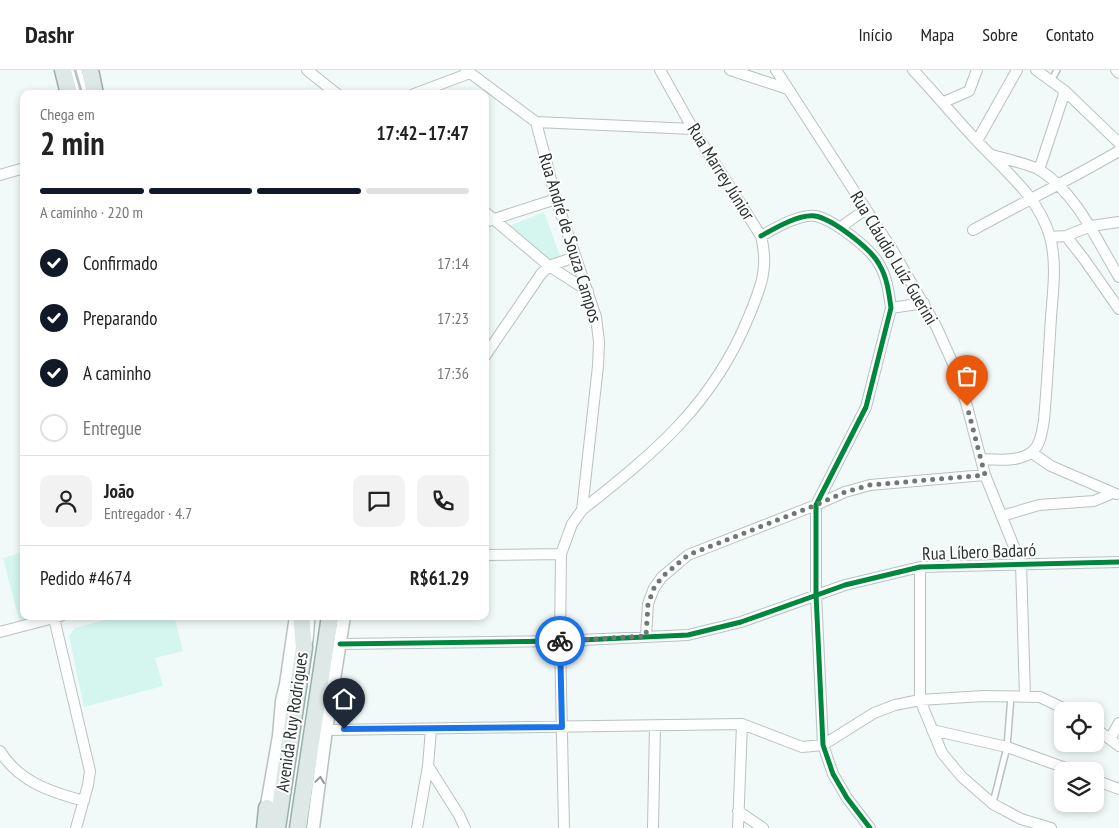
<!DOCTYPE html>
<html lang="pt">
<head>
<meta charset="utf-8">
<style>
	body { margin:0; font-family:"PT Sans Narrow",sans-serif; background:#f2f2f2; color:#222; height:100vh; display:flex; flex-direction:column; font-size:19px; white-space:nowrap }
	* { box-sizing:border-box; margin:0 }
	p { font-size:16px; color:#767676 }
	.icon { flex:none; width:28px; height:28px; fill:none; stroke:currentColor; stroke-width:2; stroke-linecap:round; stroke-linejoin:round }
	.map { position:relative; flex:1; overflow:hidden }
	.details { position:absolute; left:20px; top:20px; width:469px; height:530px; display:flex; flex-direction:column; background:#fff; border-radius:10px; box-shadow:0 2px 8px #0003 }
	.details>* { flex:none }
	.tools { position:absolute; left:1054px; top:632px; display:grid; gap:10px }
	.tools a { display:grid; place-items:center; width:50px; height:50px; border-radius:10px; background:#fff; box-shadow:0 2px 8px #0003; font-size:25px }
	.pin { position:absolute; display:grid; place-items:center; width:42px; height:42px; color:#fff; margin:-51px -21px; border-radius:50% 50% 50% 0; rotate:-45deg; box-shadow:0 0 5px #0007 }
	.pin .icon { rotate:45deg }
	.courier { position:absolute; display:grid; place-items:center; width:50px; height:50px; margin:-25px; border:4px solid #1a73e8; border-radius:50%; background:#fff; color:#222; box-shadow:0 1px 6px #0007 }
	.headline em { font-style:normal; font-weight:700 }
	.headline div { display:flex; flex-direction:column-reverse }
	.headline { display:flex; align-items:center; justify-content:space-between; height:85px; padding:0 20px }
	h1 { font-size:32px; font-weight:700; line-height:38px }
	.bar { display:grid; grid-template-columns:repeat(4,1fr); gap:8px 5px; align-content:center; height:60px; padding:0 20px }
	.bar i { height:6px; border-radius:4px; background:#e0e0e0 }
	.bar .active { background:#111827 }
	.bar p { grid-column:span 4 }
	.line { display:flex; align-items:center; gap:12px; padding:0 20px; border-top:1px solid #e0e0e0 }
	.line div { flex:1 }
	.round { display:grid; place-items:center; flex:none; width:52px; height:52px; border-radius:10px; background:#f2f2f2 }
	ol { padding:0 20px; list-style:none }
	li { display:flex; align-items:center; gap:15px; height:55px }
	li p { margin-inline-start:auto }
	li .icon { padding:5px; border-radius:50%; background:#111827; color:#fff; stroke-width:4 }
	li:last-child { color:#767676 }
	li i { width:28px; height:28px; border:2px solid #e0e0e0; border-radius:50% }
	header { display:flex; align-items:center; gap:30px; box-sizing:border-box; height:70px; padding:0 25px; background:#fff; border-bottom:1px solid #e0e0e0 }
	header strong { font-size:24px }
	nav { display:flex; gap:28px; margin-inline-start:auto; font-size:18px }
	.map>svg:first-child { display:block }
	.green { fill:#d4f6ee }
	.lines { fill:none; stroke-linecap:round; stroke-linejoin:round }
	.service-casing { stroke:#b9c2c0; stroke-width:8 }
	.minor-casing { stroke:#b9c2c0; stroke-width:12 }
	.tertiary-casing { stroke:#b9c2c0; stroke-width:15 }
	.primary-casing { stroke:#9aaeaa; stroke-width:19 }
	.service { stroke:#fdfefe; stroke-width:5 }
	.minor { stroke:#fdfefe; stroke-width:10 }
	.tertiary { stroke:#fdfefe; stroke-width:12 }
	.primary { stroke:#dee8e6; stroke-width:16 }
	.cycleway-casing { stroke:#fff; stroke-width:8 }
	.cycleway { stroke:#00873e; stroke-width:5 }
	.oneway { stroke:#929896 }
	.done { stroke:#6e7875; stroke-width:5; stroke-dasharray:0 9 }
	.route { stroke:#1a73e8; stroke-width:6 }
	.labels { text-anchor:middle; stroke-width:4; stroke-linejoin:round; paint-order:stroke }
	.street-label { font-size:18px; fill:#27322f; stroke:#fff }
</style>
</head>
<body>
<header>
<strong>Dashr</strong>
<nav><a>Início</a><a>Mapa</a><a>Sobre</a><a>Contato</a></nav>
</header>
<div class="map">
<svg width="1119" height="758" viewBox="0 0 1119 758">
	<rect width="100%" height="100%" fill="#f1faf8"/>
	<path class="green" d="M544,142l16,44 -12,5 -42,-34z
		M24,482v64h40l-43,11 -18,-69z
		M120,546h54l9,35 -28,7 8,28 -79,21 -15,-71 6,-8z"/>
	<g class="lines">
		<g class="service-casing">
			<path id="service" d="M71,0l7,24
				M79,0l7,24
				M1051,11l6,-11
				M310,571l2,-25
				M993,733l14,-56 4,-51"/>
		</g>
		<g class="minor-casing">
			<path id="minor" d="M307,0l30,24
				M466,0l70,52 157,7
				M730,0l58,19
				M776,0l117,181 43,75 18,40 13,40 18,69 36,89 4,132
				M913,0c22,23 42,48 64,71 27,29 62,56 73,96 7,26 3,54 1,80 -2,34 -4,69 -7,103 -1,6 -2,13 -4,19 -7,25 -38,21 -58,20
				M1036,0l29,21 54,52
				M1116,0l3,3
				M414,24l56,-21
				M944,32l25,-11 8,-21
				M536,52l20,77 40,118 3,25 -1,24 -16,144 -10,14 -11,30 -1,87 4,187
				M977,71l40,-71
				M992,85c13,4 37,9 48,15 37,24 57,71 79,107
				M1039,100l26,-79
				M0,105l24,-7
				M485,142l64,54 39,25
				M485,152l71,-23
				M841,157l25,-18
				M973,160c49,-27 98,-51 146,-79
				M761,166c14,-8 38,-22 54,-20 18,3 56,33 64,48 8,13 10,29 12,44l-25,99 -50,98v89l7,151 10,29 14,24 23,30
				M1066,166l25,-10 28,-4
				M1050,167l16,-1 18,23 35,50
				M891,238l33,-5
				M485,286l56,-82 8,-8 26,-9
				M1032,383l19,13 65,28
				M582,440c72,-57 131,-105 167,-194 12,-29 20,-48 12,-80l-68,-107 -33,-59
				M1002,446l37,-11 55,-4 19,-8
				M485,485l76,-1
				M920,497v133l22,53 20,24 31,27 28,15 30,9
				M54,548l36,153 -2,14 -12,43
				M0,562l61,-16
				M646,566l2,-32 6,-16 8,-11 26,-22 128,-50 29,-13 25,-7 115,-10
				M340,574l220,-3 128,-6 53,-13 104,-37 75,-18 199,-5
				M1095,658l24,18
				M326,660l416,-6 60,23 21,-2 51,-32 21,-8 25,-5 63,-4 57,1 29,14
				M932,660l75,17 67,24
				M1110,669l9,-16
				M0,681c19,31 51,41 84,50
				M428,696l31,49 6,13
				M1095,710l24,9
				M738,741l25,17
				M417,758l11,-62 3,-37
				M653,758l2,-102
				M738,758l4,-104"/>
		</g>
		<g class="tertiary-casing">
			<path id="tertiary" d="M265,746l14,-80 3,-35 4,-17 10,-68
				M313,758l13,-98 18,-114"/>
		</g>
		<g class="primary-casing">
			<path id="primary" d="M63,0l6,24
				M90,0l5,24
				M265,758l2,-20
				M277,758l27,-181 -3,-31
				M298,758l32,-212"/>
		</g>
		<use href="#service" class="service"/>
		<use href="#minor" class="minor"/>
		<use href="#tertiary" class="tertiary"/>
		<use href="#primary" class="primary"/>
		<g class="cycleway-casing">
			<path id="cycleway" d="M761,166c14,-8 38,-22 54,-20 18,3 56,33 64,48 8,13 10,29 12,44l-25,99 -50,98v89l7,151 10,29 14,24 23,30
				M340,574l220,-3 128,-6 53,-13 104,-37 75,-18 199,-5"/>
		</g>
		<use href="#cycleway" class="cycleway"/>
	</g>
	<defs><path id="oneway-chevron" d="M-2-3.5L2.5 0L-2 3.5" fill="none" stroke-width="1.6" stroke-linecap="round" stroke-linejoin="round" transform="scale(1.25)"/></defs>
	<use class="oneway" href="#oneway-chevron" transform="translate(320 710) rotate(-82)"/>
	<g class="lines">
		<path class="done" d="M560,571l86,-5 2,-32 6,-16 8,-11 26,-22 128,-50 29,-13 25,-7 115,-10 -18,-69"/>
		<path class="route" d="M344,659l218,-2 -2,-86"/>
	</g>
	<g class="labels">
		<g class="street-label">
			<text transform="translate(721 102) rotate(58)" y="6">Rua Marrey Júnior</text>
			<text transform="translate(570 168) rotate(73)" y="6">Rua André de Souza Campos</text>
			<text transform="translate(894 188) rotate(59)" y="6">Rua Cláudio Luíz Guerini</text>
			<text transform="translate(979 482) rotate(-2)" y="6">Rua Líbero Badaró</text>
			<text transform="translate(292 652) rotate(-82)" y="6">Avenida Ruy Rodrigues</text>
		</g>
	</g>
</svg>
<div class="tools">
<a><svg class="icon" aria-label="locate" viewBox="0 0 24 24"><circle cx="12" cy="12" r="6"/><path d="M12 2v4M12 18v4M2 12h4M18 12h4"/></svg></a>
<a><svg class="icon" aria-label="layers" viewBox="0 0 24 24"><path d="M12 4l9 5-9 5-9-5zM3 14l9 5 9-5"/></svg></a>
</div>
<div class="pin" style="left:967px;top:336px;background:#ea580c"><svg class="icon" aria-label="bag" viewBox="0 0 24 24"><path d="M5 8h14l-1 12H6zM9 8a3 3 0 0 1 6 0"/></svg></div>
<div class="pin" style="left:344px;top:659px;background:#1f2937"><svg class="icon" aria-label="home" viewBox="0 0 24 24"><path d="M3 11l9-7 9 7M6 9v11h12V9"/></svg></div>
<div class="courier" style="left:560px;top:571px"><svg class="icon" aria-label="bike" viewBox="0 0 24 24"><circle cx="6" cy="16" r="4"/><circle cx="18" cy="16" r="4"/><path d="M6 16l4-8h5l3 8M10 8l3 8H6M13 5h3"/></svg></div>
<section class="details">
<div class="headline"><div><h1>2 min</h1><p>Chega em</p></div><em>17:42–17:47</em></div>
<div class="bar"><i class="active"></i><i class="active"></i><i class="active"></i><i></i><p>A caminho · 220 m</p></div>
<ol>
<li><svg class="icon" aria-label="check" viewBox="0 0 24 24"><path d="M5 12l5 5 9-10"/></svg>Confirmado<p>17:14</p></li>
<li><svg class="icon" aria-label="check" viewBox="0 0 24 24"><path d="M5 12l5 5 9-10"/></svg>Preparando<p>17:23</p></li>
<li><svg class="icon" aria-label="check" viewBox="0 0 24 24"><path d="M5 12l5 5 9-10"/></svg>A caminho<p>17:36</p></li>
<li><i></i>Entregue</li>
</ol>
<div class="line" style="height:90px"><a class="round"><svg class="icon" aria-label="person" viewBox="0 0 24 24"><circle cx="12" cy="8" r="4"/><path d="M4 21q1-7 8-7t8 7"/></svg></a><div><b>João</b><p>Entregador · 4.7</p></div><a class="round"><svg class="icon" aria-label="chat" viewBox="0 0 24 24"><path d="M4 5h16v11H9l-5 4z"/></svg></a><a class="round"><svg class="icon" aria-label="phone" viewBox="0 0 24 24"><path d="M5 4h4l2 5-3 2q2 4 5 5l2-3 5 2v4C11 20 4 13 5 4z"/></svg></a></div>
<div class="line" style="height:65px"><div>Pedido #4674</div><b>R$61.29</b></div>
</section>
</div>
</body>
</html>
